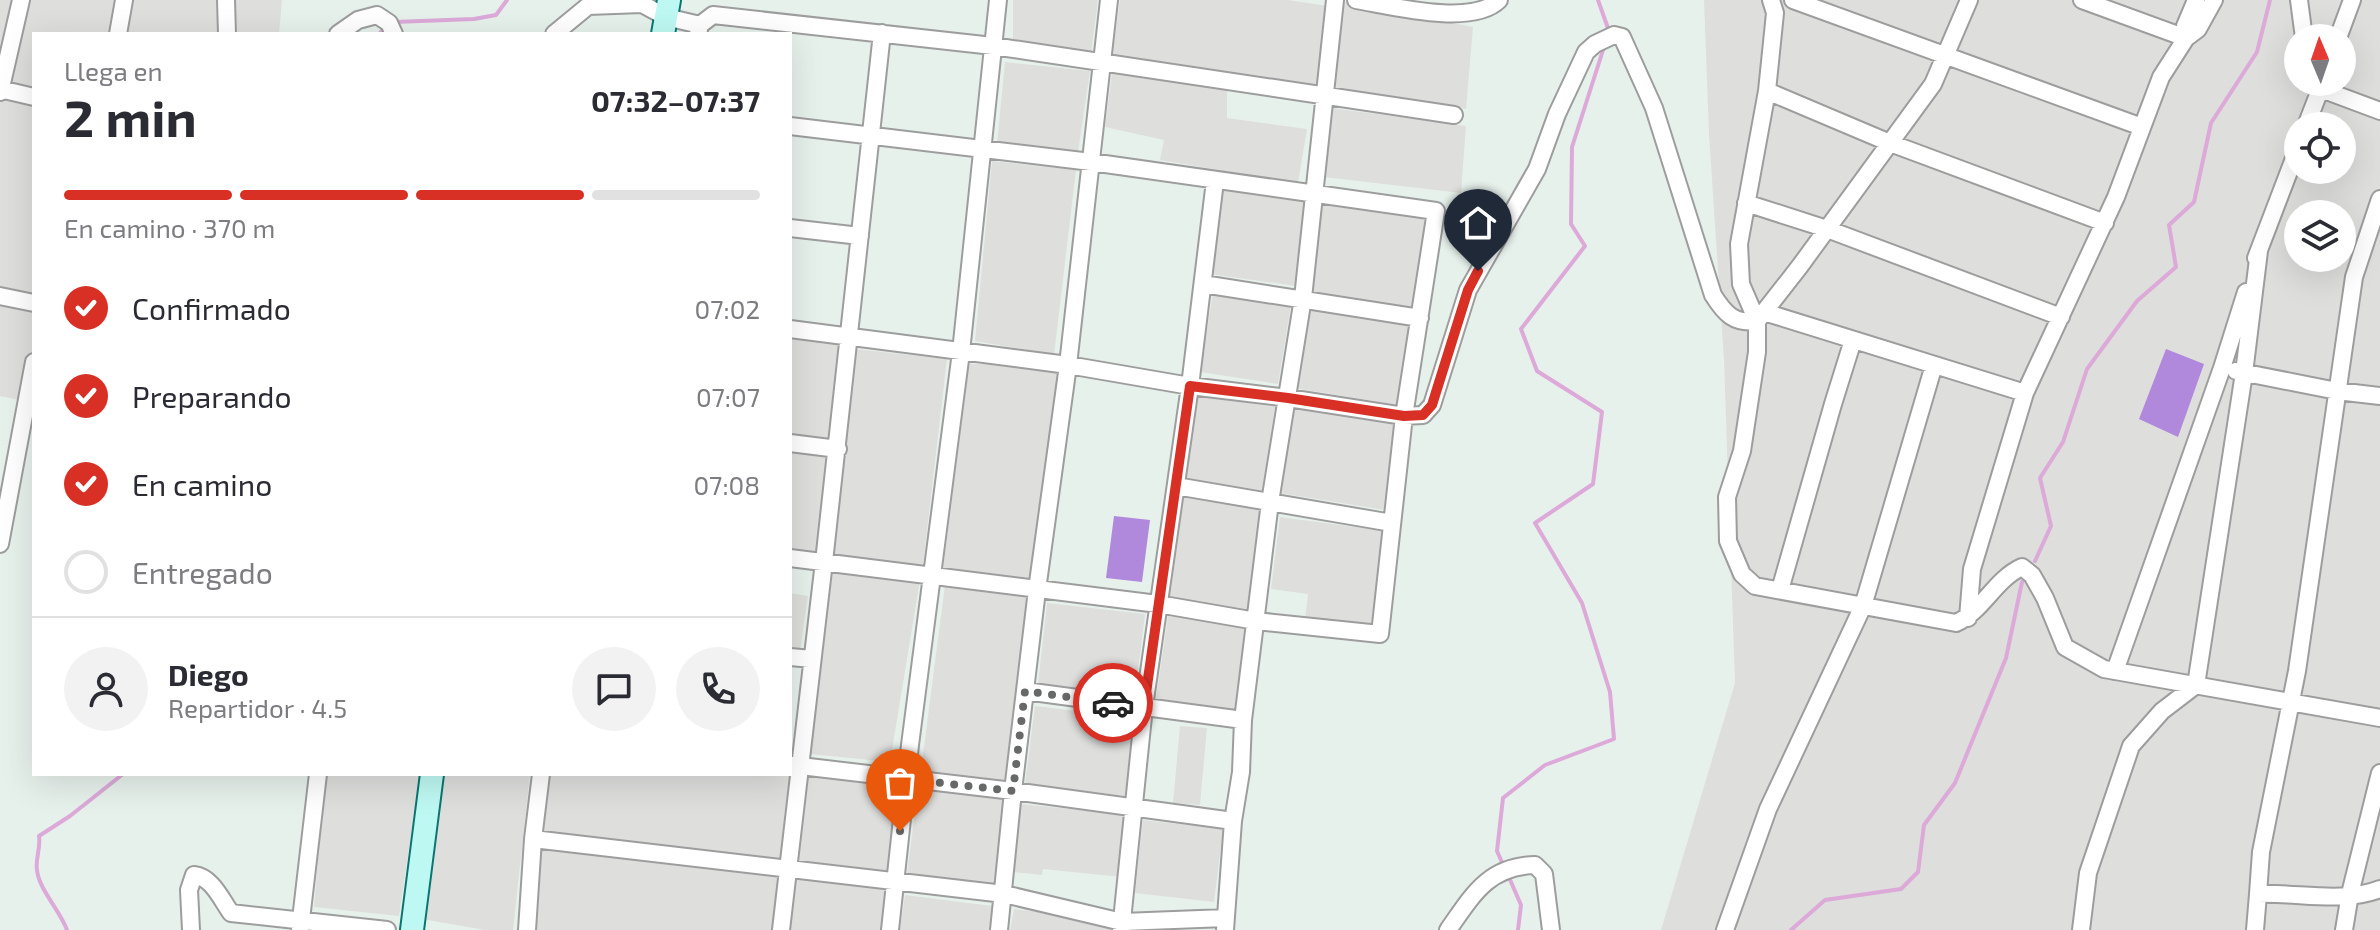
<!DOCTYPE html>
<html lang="es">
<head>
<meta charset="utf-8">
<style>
	body { margin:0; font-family:"Exo 2",sans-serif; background:#f2f2f3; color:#2b2b33; height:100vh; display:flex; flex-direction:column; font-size:30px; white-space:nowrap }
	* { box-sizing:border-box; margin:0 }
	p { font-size:26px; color:#7c7c81 }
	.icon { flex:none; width:44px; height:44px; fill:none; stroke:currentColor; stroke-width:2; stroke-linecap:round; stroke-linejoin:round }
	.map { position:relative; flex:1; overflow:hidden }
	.panel { position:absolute; left:32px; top:32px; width:760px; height:744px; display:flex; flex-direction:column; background:#fff; border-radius:0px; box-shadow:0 8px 32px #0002 }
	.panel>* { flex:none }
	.needle { width:52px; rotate:358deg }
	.controls { position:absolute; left:2284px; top:24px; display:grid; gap:16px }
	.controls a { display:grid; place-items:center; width:72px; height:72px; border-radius:50%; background:#fff; box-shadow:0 8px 32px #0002; font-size:40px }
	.pin { position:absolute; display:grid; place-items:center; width:68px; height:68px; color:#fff; margin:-82px -34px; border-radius:50% 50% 50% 0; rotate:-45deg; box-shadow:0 0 8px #0007 }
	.pin .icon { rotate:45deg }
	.courier { position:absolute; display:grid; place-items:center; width:80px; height:80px; margin:-40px; border:6px solid #d93025; border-radius:50%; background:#fff; color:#222; box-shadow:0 2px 10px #0007 }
	.overview em { font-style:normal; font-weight:700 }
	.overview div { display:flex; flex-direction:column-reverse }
	.overview { display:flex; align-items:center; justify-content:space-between; height:136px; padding:0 32px }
	h1 { font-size:52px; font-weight:700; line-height:60px }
	.bar { display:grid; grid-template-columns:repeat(4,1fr); gap:12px 8px; align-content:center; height:96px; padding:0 32px }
	.bar i { height:10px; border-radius:6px; background:#e1e1e2 }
	.bar .selected { background:#d93025 }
	.bar p { grid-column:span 4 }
	.line { display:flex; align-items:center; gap:20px; padding:0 32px; border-top:2px solid #e1e1e2 }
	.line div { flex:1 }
	.round { display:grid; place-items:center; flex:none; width:84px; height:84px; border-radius:42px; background:#f2f2f3 }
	ol { padding:0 32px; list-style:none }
	li { display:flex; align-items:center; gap:24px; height:88px }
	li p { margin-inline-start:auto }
	li .icon { padding:8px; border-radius:50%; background:#d93025; color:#fff; stroke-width:4 }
	li:last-child { color:#7c7c81 }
	li i { width:44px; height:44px; border:4px solid #e1e1e2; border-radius:50% }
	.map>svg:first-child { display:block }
	.residential { fill:#dededd; fill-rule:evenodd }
	.pitch { fill:#b088dc }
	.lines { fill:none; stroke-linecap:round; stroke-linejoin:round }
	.stream { stroke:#dca9d8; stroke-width:4 }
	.street-casing { stroke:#9d9d9d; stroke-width:20 }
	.secondary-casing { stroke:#097672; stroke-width:26 }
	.street { stroke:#fff; stroke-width:16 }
	.secondary { stroke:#bef8f2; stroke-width:22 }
	.done { stroke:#666967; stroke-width:8; stroke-dasharray:0 14.4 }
	.route { stroke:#d93025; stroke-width:10 }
</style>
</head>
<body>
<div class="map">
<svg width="2380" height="930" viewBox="0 0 2380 930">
	<rect width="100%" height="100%" fill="#e7f1ec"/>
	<path class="residential" d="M0,0h282l-3,34h-245v369l-34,-7z
		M1013,0h85l-7,54 -78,-13z
		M1120,0h168l40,6 -6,81 -210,-31z
		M1704,0h676v930h-719l74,-247 -11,-323 -15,-226zM2298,38h44v44h-44zM2298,126h44v44h-44zM2298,214h44v44h-44z
		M1340,1l133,26 -7,82 -134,-22z
		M1005,62l85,9 -12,81 -81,-8z
		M1112,73l115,17v28l80,11 -9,54 -138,-23 4,-20 -59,-13z
		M1331,108l135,18 -5,67 -137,-16z
		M992,161l84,9 -22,185 -79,-14z
		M1222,188l86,12 -12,86 -86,-12z
		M1320,200l110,16 -14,95 -110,-16z
		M1213,293l78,12 -13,79 -78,-12z
		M1307,305l104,21 -13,79 -104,-17z
		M790,337l52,6 -11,102 -41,-5z
		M855,349l92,10 -24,206 -91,-10z
		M1019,363l42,1 -32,217 -86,-12 26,-205z
		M1196,395l79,12 -13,83 -79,-12z
		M1295,406l107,18 -11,87 -111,-18z
		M790,451l41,5 -12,97 -29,-4z
		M1184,496l79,13 -16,102 -80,-13z
		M1280,517l105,14 -14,98 -66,-9 3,-26 -37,-5z
		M830,569l90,11 -30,182 -80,-8z
		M945,585l82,11 -23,188 -83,-14z
		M790,593l18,3 -8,55 -10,-1z
		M1047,603l98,11 -10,81 -97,-11z
		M1168,616l80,10 -12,84 -80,-11z
		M1035,706l99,12 -9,78 -100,-12z
		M1180,726l27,2 -7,77 -27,-2z
		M790,770l2,1 -9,90 -241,-28 7,-59h241z
		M325,774h95l-21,142 -85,-9z
		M440,774h90l-17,156h-28l-63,-11z
		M808,775l90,11 -11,88 -91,-12z
		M918,788l87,11 -11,86 -87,-11z
		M1021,804l107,11 -6,62 -79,-8 -1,6 -28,-3z
		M1143,820l80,9 -9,73 -79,-9z
		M538,847l241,30 -5,53h-241z
		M795,878l93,11 -5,41h-93z
		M905,895l87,11 -3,24h-89z
		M1014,909l108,13 -11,1 -1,7h-100z"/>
	<path class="pitch" d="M2166,349l38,15 -26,73 -39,-18z
		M1114,516l36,4 -8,62 -36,-4z"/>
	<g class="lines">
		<path class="stream" d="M1598,0l11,31
			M394,22l80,-3 22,-4 11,-15
			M379,34l7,-8
			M2035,561l16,-35 -11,-48 23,-36 24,-73 50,-68 39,-34 -7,-42 25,-23 17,-79 46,-71 13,-52
			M1504,867l-7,-16 6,-53 42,-33 69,-26 -4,-47 -28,-89 -47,-80 58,-39 9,-72 -65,-41 -16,-42 64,-83 -14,-22 1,-77 32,-100
			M1508,875l13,30 -3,25
			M67,930c-7,-20 -28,-40 -30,-60 -2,-11 4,-22 2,-34l31,-20 53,-42
			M1791,930l34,-30 76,-11 17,-17 6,-47 31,-42 51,-125 16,-76"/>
		<g class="street-casing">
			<path id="street" d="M226,0l1,34
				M1356,0c36,6 116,27 143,0
				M1771,0l4,13 -8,78 -28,153 2,40 16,37v31l-15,99 -15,46 1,44 14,33 13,12 201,37c27,-12 39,-44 66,-56l10,8 13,23 20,49 39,22 276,49
				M1793,0l349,127
				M2082,0l104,38 12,-9 16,-29
				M2299,0l5,38
				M118,34l6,-34
				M338,34l20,-14 19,-5 12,8 5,11
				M554,34l34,-28 54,-2 24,13 34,8
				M698,34l2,-9 13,-10 280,31 461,69
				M2338,38l14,-38
				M2311,82l2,4 67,25
				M0,89l34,8
				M1767,91l123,52 215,80
				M0,92l21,-92
				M790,126l301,36 345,49 -32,205 -24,218 -124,-13 -98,-17 -368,-46
				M2306,126l17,-44
				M1746,203l81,26 234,88
				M790,228l70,8
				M2256,258l42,-110
				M1203,284l217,34
				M0,296l34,7
				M1764,312l261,81
				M790,329l278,36 122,21 98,12 116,18 19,-1 9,-10 36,-115 69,-121 20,-55 29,-62 9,-8 19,-9 8,2 32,71 59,187c12,19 21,29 44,26l43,-55 133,-182 36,-84
				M2236,371l101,20 43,5
				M790,443l48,6
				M1176,486l216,37
				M0,544l34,-182
				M1780,590l53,-186 20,-64
				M1968,618l4,-49 53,-176 91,-196 45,-120 25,-39 -1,-12 11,-26
				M790,657l22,2
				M2115,671l107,-303 24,-76
				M1025,691l218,29
				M792,765l221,26 220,30
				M533,839l471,55 118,28 104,-4
				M2258,894l3,-42 36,-181 57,-394 26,-78
				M300,928l18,-154
				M191,930l-2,-40 5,-15c18,2 27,24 37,38l156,17
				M527,930l6,-91 8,-65
				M781,930c36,-299 69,-597 101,-897
				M890,930l20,-185 51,-393 37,-352
				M999,930l14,-139 24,-201 31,-225 41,-365
				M1121,930l23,-223 46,-321 25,-205
				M1225,930l8,-109 8,-49 2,-52 27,-218 33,-204 32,-298
				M1448,930c24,-34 40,-64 87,-65l9,9 7,56
				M1725,930l43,-121 95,-203 71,-241
				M2081,930l7,-57 43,-127 31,-35 34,-26 48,-312 15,-122
				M2255,930l3,-36c40,-2 84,10 122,-5
				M2344,930l6,-36 30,-121"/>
		</g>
		<g class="secondary-casing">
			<path id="secondary" d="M663,34l6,-34
				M412,930l20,-156"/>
		</g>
		<use href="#street" class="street"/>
		<use href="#secondary" class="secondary"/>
	</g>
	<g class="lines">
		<path class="done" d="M900,831l6,-52 107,12 12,-100 88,12"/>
		<path class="route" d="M1113,703l31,4 46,-321 98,12 116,18 19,-1 9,-10 36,-115 10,-19"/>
	</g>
</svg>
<div class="controls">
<a><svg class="needle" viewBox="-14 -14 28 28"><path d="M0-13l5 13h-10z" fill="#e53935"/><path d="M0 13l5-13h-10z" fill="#7c7c81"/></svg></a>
<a><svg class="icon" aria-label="locate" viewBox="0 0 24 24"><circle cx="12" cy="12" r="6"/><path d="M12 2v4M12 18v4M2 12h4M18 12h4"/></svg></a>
<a><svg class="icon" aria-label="layers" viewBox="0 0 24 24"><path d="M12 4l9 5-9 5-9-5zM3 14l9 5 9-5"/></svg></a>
</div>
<div class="pin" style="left:900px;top:831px;background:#ea580c"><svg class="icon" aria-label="bag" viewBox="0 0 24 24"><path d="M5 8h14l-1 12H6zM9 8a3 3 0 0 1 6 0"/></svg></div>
<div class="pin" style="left:1478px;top:271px;background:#1f2937"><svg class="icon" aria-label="home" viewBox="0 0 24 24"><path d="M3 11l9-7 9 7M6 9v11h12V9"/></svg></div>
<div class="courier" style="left:1113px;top:703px"><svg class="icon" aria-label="car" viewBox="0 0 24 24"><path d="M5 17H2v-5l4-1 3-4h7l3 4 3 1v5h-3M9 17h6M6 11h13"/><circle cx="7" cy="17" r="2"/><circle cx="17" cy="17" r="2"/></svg></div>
<section class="panel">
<div class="overview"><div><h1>2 min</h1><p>Llega en</p></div><em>07:32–07:37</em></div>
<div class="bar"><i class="selected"></i><i class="selected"></i><i class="selected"></i><i></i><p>En camino · 370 m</p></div>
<ol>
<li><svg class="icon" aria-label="check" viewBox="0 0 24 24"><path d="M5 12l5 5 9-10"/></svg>Confirmado<p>07:02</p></li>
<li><svg class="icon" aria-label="check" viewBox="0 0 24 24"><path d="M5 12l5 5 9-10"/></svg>Preparando<p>07:07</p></li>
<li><svg class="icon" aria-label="check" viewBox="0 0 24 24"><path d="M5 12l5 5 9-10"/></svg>En camino<p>07:08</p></li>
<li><i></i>Entregado</li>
</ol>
<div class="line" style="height:144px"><a class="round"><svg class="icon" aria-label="person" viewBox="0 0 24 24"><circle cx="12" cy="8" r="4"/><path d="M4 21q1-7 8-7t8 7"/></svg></a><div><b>Diego</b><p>Repartidor · 4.5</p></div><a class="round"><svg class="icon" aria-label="chat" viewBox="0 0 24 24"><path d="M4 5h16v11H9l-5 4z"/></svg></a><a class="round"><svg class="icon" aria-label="phone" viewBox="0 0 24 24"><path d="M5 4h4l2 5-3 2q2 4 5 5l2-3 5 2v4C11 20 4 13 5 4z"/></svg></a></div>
</section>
</div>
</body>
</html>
